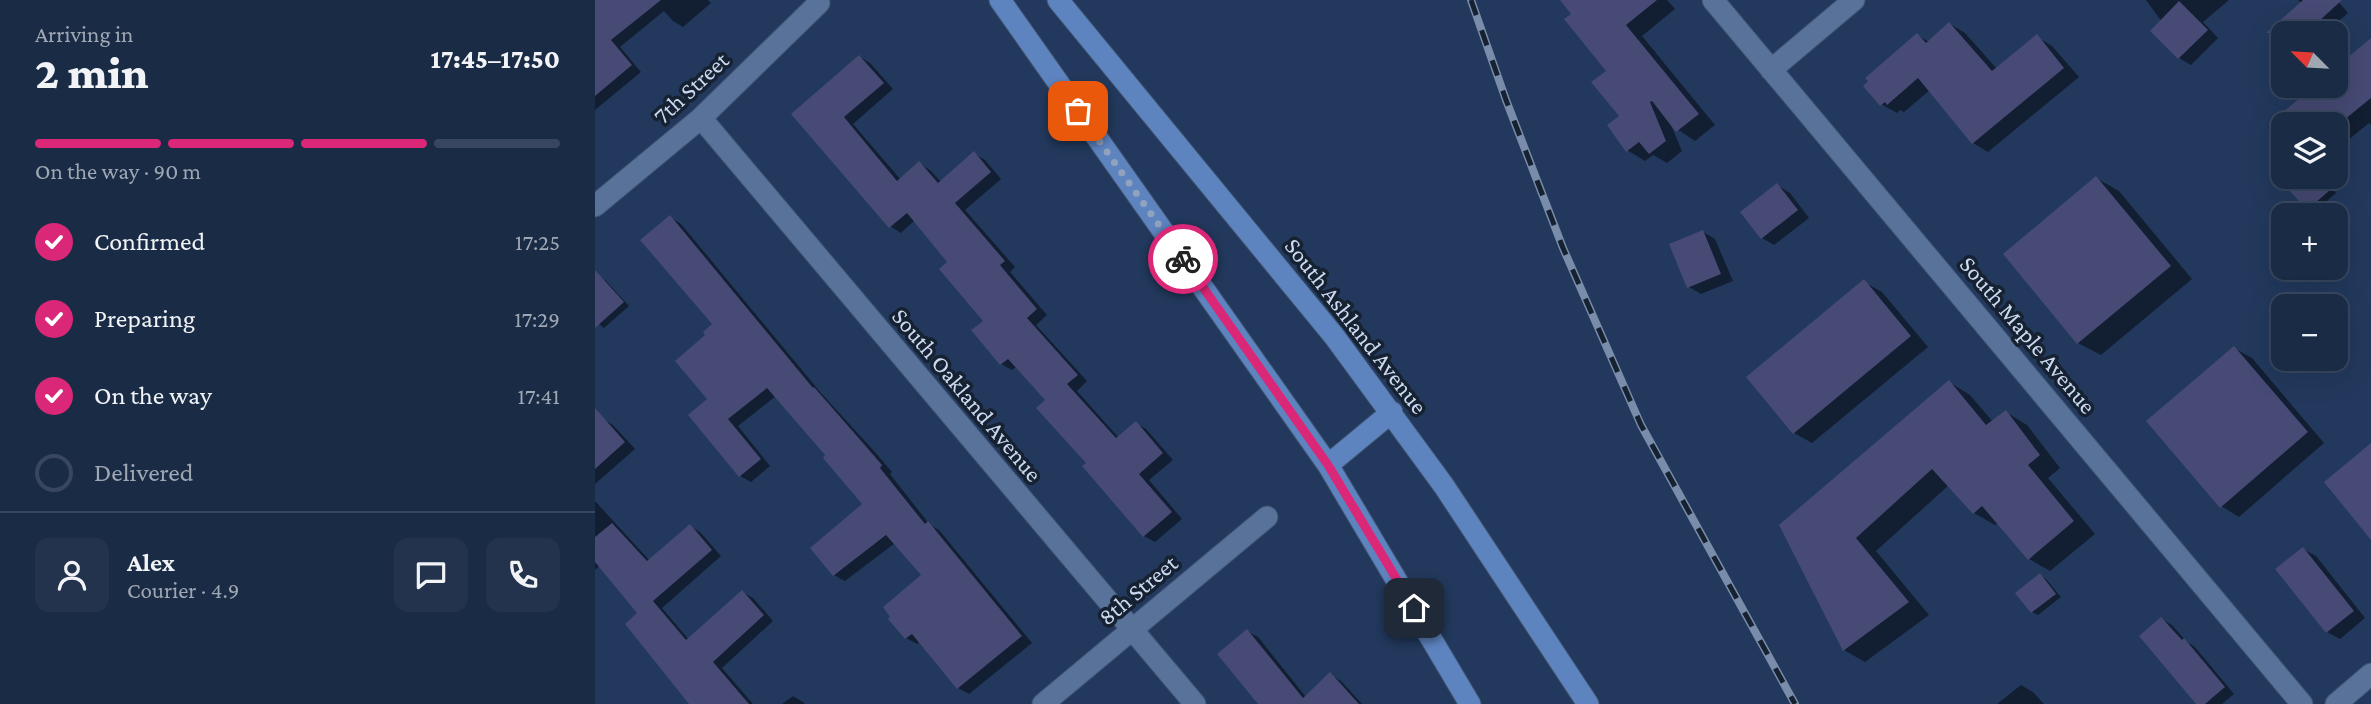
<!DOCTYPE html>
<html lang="en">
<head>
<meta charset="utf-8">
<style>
	body { margin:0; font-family:"Crimson Pro",serif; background:#23334d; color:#f1f3f6; height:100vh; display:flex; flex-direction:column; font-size:26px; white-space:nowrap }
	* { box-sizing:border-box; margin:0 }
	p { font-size:23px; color:#9fa7b3 }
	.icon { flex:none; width:38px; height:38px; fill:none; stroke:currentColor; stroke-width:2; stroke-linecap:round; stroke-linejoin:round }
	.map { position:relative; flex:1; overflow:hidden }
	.side { display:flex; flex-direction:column; background:#1a2b46; width:595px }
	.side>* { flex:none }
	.needle { width:46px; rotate:294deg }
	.controls { position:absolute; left:1676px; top:21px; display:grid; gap:14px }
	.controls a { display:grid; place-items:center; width:77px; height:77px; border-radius:14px; background:#1a2b46; box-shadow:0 7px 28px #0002,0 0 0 2px #38475f; font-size:35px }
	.pin { position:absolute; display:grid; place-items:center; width:60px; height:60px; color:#fff; margin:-30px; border-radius:14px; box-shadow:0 4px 10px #0006 }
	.courier { position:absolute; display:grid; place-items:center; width:70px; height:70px; margin:-35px; border:5px solid #db2777; border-radius:50%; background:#fff; color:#222; box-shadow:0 2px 9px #0007 }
	.head em { font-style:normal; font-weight:800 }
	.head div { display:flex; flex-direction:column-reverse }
	.head { display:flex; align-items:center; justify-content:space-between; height:119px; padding:0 35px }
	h1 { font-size:46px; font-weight:800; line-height:52px }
	.bar { display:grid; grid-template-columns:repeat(4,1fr); gap:10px 7px; align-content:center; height:84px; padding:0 35px }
	.bar i { height:9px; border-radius:5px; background:#38475f }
	.bar .on { background:#db2777 }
	.bar p { grid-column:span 4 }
	.line { display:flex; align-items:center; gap:18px; padding:0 35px; border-top:2px solid #38475f }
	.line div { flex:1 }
	.round { display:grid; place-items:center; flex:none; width:74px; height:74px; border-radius:14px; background:#23334d }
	ol { padding:0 35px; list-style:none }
	li { display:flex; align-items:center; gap:21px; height:77px }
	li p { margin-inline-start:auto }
	li .icon { padding:7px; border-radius:50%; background:#db2777; color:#fff; stroke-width:4 }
	li:last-child { color:#9fa7b3 }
	li i { width:38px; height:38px; border:4px solid #38475f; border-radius:50% }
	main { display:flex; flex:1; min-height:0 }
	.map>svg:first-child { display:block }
	.shadow { fill:#0007 }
	.building { fill:#464a74 }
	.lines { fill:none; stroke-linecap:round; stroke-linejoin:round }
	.minor-casing { stroke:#405472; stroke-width:23 }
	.major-casing { stroke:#405472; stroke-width:23 }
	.minor { stroke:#58729a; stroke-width:21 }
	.major { stroke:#5e84c0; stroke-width:21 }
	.rail-casing { stroke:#798ca9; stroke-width:8 }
	.rail { stroke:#162131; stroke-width:5; stroke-dasharray:16; stroke-linecap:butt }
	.done { stroke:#90a2bd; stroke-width:7; stroke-dasharray:0 12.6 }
	.route { stroke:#db2777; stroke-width:9 }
	.labels { text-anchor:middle; stroke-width:7; stroke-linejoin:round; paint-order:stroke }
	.street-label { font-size:24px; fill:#ccdaf1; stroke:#162131 }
</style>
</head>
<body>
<main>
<section class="side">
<div class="head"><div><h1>2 min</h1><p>Arriving in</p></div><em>17:45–17:50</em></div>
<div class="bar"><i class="on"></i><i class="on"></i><i class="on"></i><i></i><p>On the way · 90 m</p></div>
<ol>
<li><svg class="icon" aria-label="check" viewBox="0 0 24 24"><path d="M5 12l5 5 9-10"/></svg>Confirmed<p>17:25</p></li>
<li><svg class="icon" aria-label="check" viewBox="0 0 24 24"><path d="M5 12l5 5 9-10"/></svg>Preparing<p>17:29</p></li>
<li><svg class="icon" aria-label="check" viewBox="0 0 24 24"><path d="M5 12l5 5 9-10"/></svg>On the way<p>17:41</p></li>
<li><i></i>Delivered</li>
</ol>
<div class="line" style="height:126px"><a class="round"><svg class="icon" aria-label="person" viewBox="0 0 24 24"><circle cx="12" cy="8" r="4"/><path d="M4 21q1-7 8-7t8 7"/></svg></a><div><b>Alex</b><p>Courier · 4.9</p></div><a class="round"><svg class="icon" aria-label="chat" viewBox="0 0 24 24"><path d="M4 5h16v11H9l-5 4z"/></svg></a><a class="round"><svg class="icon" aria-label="phone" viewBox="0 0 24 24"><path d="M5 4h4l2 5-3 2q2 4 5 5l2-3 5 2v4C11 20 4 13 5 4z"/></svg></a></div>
</section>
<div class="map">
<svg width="1776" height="704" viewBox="0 0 1776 704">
	<rect width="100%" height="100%" fill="#22395d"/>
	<path class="shadow" d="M8,0h105l3,3 -28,24 -10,-6 -9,-10 -44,36 21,25 -46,38v-103z
		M967,0h105l8,9 -33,27 73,89 -20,16 -24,-16 11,26 -15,12 -14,-8 -8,6 -18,-11 -6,-33 -13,-46 -34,-57z
		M1551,0h83l-26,22 15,16 -27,27 -12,-7 -17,-36z
		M1703,0h39l11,13 -23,20h-33l-10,-12 20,-17z
		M1355,24l15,9 32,36 40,-32 15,9 27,31 -91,75 -15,-9 -43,-53 -26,22 -4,-2 -3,3 -16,-9 36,-69 12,7z
		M1776,46v79l-2,-2 -33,27v-26h-52v21l-16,-18 49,-41h19z
		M265,57l10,6 23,26 -40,35 48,56 19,-16 10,6 11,12 34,-28 10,6 16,19 -36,31 50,57 -5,5 37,43 -11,10 51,56 -10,10 42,47 17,-15 10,6 27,31 -24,20 33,39 -27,23 -11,-6 -55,-73 -41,-63 -31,-34 -5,4 -11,-6 -15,-43 -37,-59 -34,-42 -14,13 -11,-7 -96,-112z
		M1712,177h15l14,16 -22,19 -23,-22z
		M1501,178l23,13 73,88 -91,76 -23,-12z
		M1182,185l13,8 19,25 -35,27 -12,-7z
		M75,217l11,7 140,169 53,58 18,21 -2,2 40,51 9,5 93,113 -63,51 -11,-6 -38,-47 -3,3 -11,-6 18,-63 -29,-32 -50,38 -11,-6 30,-71 -36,-49 -52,-59 -38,30 32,40 -19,16 -11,-6 -30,-77 -2,-64 6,-11z
		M1108,232l12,7 18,42 -32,13 -12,-7z
		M5,277l6,4 23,25 -25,22 -9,-7v-39z
		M1269,282l18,10 46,55 -116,96 -18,-10z
		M1639,348l18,10 72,85 -85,74 -18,-11z
		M1354,382l21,13 23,27 13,-10 21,13 33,43 -12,10 47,56 -45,37 -21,-12 -30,-37 -4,3 -21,-12 -25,-28 -73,66 53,64 -64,47 -21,-12 -62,-125z
		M8,419l10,6 22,24 -40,35v-57z
		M0,501l55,60 40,-35 10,6 21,24 -59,52 27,32 53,-48 11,6 20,23 -51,47 31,36h-60l-53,-91 -40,-48 -5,5z
		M1708,549l13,7 49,62 -25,21 -13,-7z
		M1445,575l6,4 15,18 -23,18 -6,-3z
		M1566,619l11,6 15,17 8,5 39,47 -12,10h-24z
		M652,631l11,6 48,60 25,-22 10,6 21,23h-102z
		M1426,685l12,7 11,12h-47z
		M198,696l10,6 2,2h-23z"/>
	<path class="building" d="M0,0h66l-50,40 21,25 -37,31z
		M965,0h97l-31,25 73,89 -23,18 -24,-31 -2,1 16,39 -17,13 -10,-12 -13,10 -19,-27 12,-9 -28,-34 15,-11 -42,-52 7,-5z
		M1708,0h39l-36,33h-40z
		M1584,1l29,29 -30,29 -28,-28z
		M1354,22l43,49 45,-37 27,34 -92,76 -54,-66 -31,27 -2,-3 -5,4 -17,-20 5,-5 -3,-3 52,-45 9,10z
		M1776,38v60l-32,26h-70l45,-38h22v-19z
		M264,55l25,28 -40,34 53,64 22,-20 19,22 36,-32 17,21 -36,31 50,58 -5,4 37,44 -10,9 51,57 -11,9 49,54 20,-17 27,32 -24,21 33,38 -29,25 -61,-71 4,-3 -50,-55 9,-8 -37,-41 -8,6 -29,-35 12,-9 -44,-52 8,-7 -40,-49 -18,15 -98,-114z
		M1501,176l75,90 -94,78 -74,-90z
		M1709,177h41l-38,33 -18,-20z
		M1182,183l21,27 -37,29 -21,-27z
		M75,215l143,173 1,-1 49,56 19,22 -2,3 45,56 3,-3 94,115 -65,53 -45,-55 -7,5 -17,-20 2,-2 -7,-10 38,-32 -35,-40 -53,41 -23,-28 52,-44 -39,-46 2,-3 -58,-67 -39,31 33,40 -22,18 -51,-62 19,-16 -32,-38 30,-26 -2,-3 9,-8 -72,-84z
		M1108,230l18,44 -34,14 -18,-44z
		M0,270l29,32 -29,26z
		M1269,279l47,57 -118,98 -47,-57z
		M1639,346l74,86 -88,76 -74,-87z
		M1354,380l37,45 20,-15 34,45 -12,10 46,56 -46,39 -46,-54 -9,8 -41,-45 -76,69 53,64 -66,49 -64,-126z
		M0,408l30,34 -30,27z
		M1776,443v97l-47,-58z
		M17,523l35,38 43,-37 22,26 -59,51 33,39 56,-50 22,25 -51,47 36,42h-60l-64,-80 12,-11 -42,-51v-25z
		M1708,547l51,64 -28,22 -51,-64z
		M1445,573l16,21 -25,19 -16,-20z
		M1566,617l21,23 2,-2 41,49 -20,17h-9l-57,-68z
		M652,629l56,69 27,-26 29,32h-101l-41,-50z"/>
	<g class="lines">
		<g class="minor-casing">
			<path id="minor" d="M1118,0l589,704
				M1176,70l83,-70
				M106,118l494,586
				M0,206l106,-88 118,-115
				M448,704l224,-187
				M1741,704l35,-30"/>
		</g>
		<g class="major-casing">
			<path id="major" d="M405,0l328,465 142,239
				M463,0l276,336 110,150 144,218
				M733,465l64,-53"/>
		</g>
		<use href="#minor" class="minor"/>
		<use href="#major" class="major"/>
		<g class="rail-casing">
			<path id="rail" d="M876,0l35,100 57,148 78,177 154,279"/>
		</g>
		<use href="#rail" class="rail"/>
	</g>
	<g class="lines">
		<path class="done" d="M483,111l105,148"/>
		<path class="route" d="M588,259l145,206 86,143"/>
	</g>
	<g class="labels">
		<g class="street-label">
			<text transform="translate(96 88) rotate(-43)" y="8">7th Street</text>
			<text transform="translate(761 326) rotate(52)" y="8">South Ashland Avenue</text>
			<text transform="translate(1433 335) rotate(50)" y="8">South Maple Avenue</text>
			<text transform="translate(372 395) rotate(50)" y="8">South Oakland Avenue</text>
			<text transform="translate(543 590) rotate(-40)" y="8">8th Street</text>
		</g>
	</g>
</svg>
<div class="controls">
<a><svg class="needle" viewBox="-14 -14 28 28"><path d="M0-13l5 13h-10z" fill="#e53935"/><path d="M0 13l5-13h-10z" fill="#9fa7b3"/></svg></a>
<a><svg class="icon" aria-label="layers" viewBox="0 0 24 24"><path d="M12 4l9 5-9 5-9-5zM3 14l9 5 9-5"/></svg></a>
<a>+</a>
<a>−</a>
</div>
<div class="pin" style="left:483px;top:111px;background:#ea580c"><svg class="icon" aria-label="bag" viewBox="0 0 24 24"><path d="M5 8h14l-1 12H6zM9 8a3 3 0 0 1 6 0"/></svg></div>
<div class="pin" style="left:819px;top:608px;background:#1f2937"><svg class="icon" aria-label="home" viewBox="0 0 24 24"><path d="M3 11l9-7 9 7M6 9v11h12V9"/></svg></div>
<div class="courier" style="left:588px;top:259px"><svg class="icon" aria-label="bike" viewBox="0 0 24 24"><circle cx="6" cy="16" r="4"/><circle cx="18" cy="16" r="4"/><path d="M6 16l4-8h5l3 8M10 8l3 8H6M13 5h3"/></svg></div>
</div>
</main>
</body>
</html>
